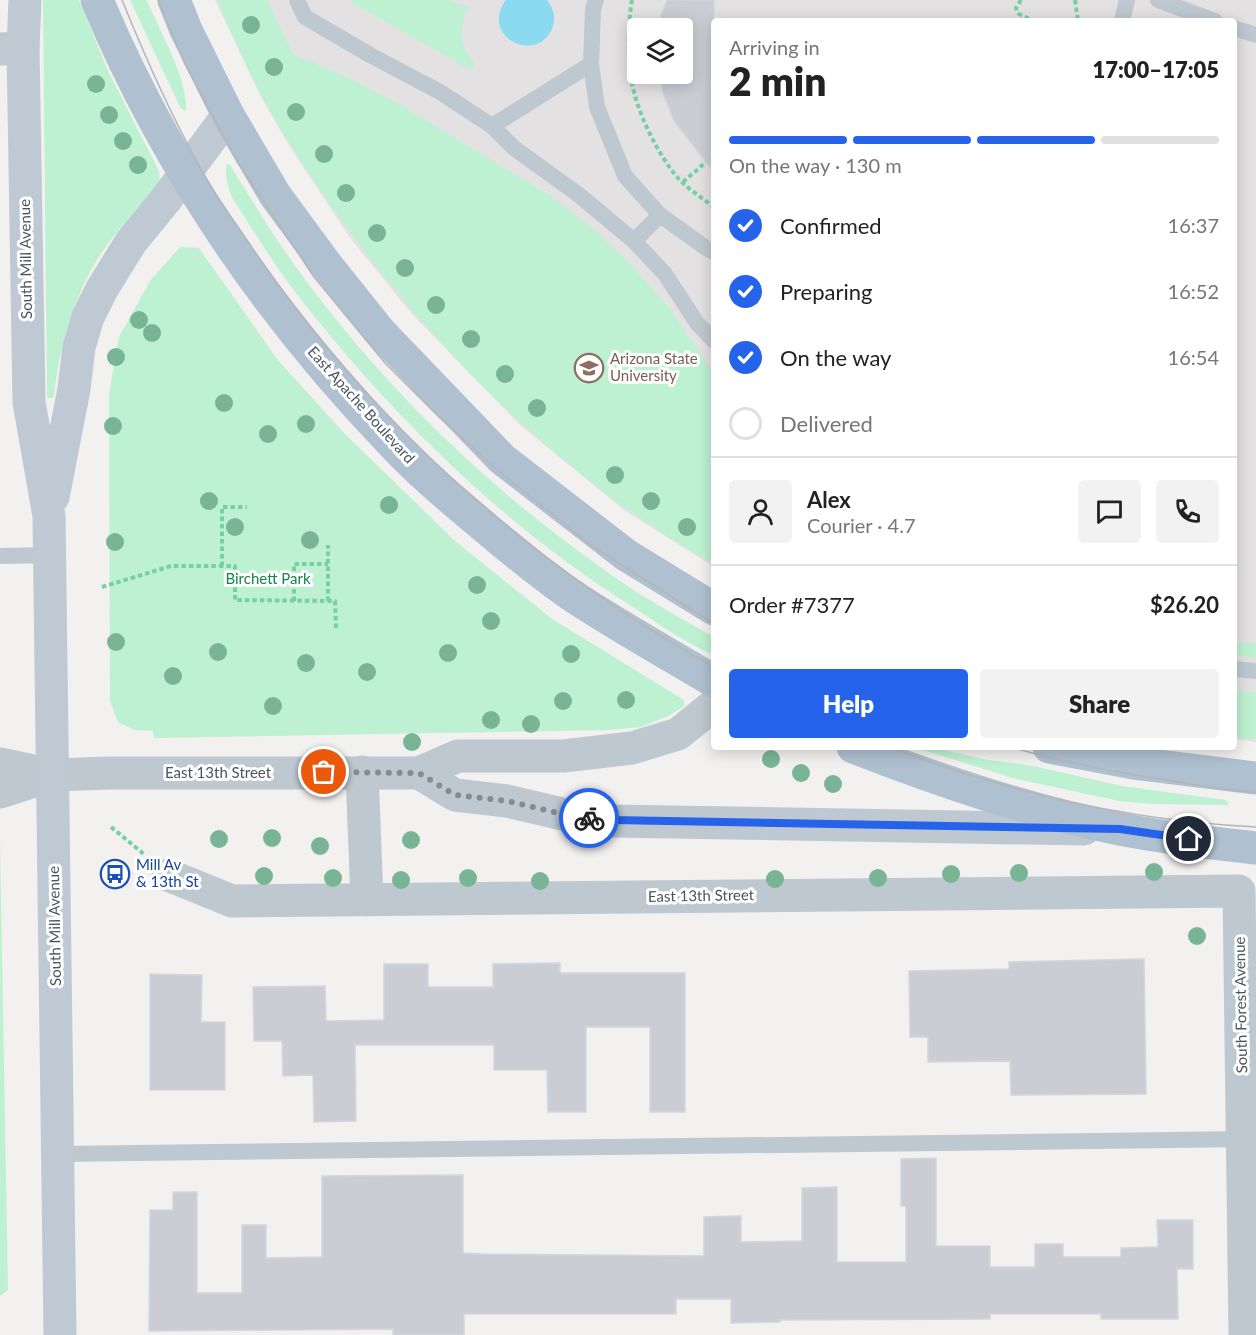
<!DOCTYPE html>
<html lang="en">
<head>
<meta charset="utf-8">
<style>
	body { margin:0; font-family:Lato,sans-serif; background:#f2f2f2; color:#222; height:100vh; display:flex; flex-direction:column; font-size:22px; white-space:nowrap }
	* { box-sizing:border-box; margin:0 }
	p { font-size:20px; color:#767676 }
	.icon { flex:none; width:33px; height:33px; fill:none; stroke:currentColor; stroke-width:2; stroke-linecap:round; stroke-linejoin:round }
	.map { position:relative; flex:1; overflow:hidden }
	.sheet { position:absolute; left:711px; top:18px; width:526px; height:732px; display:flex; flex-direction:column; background:#fff; border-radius:6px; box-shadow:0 3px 15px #0003 }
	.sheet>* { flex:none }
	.fabs { position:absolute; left:627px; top:18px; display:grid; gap:12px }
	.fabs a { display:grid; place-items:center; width:66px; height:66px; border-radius:6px; background:#fff; box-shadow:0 3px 15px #0003; font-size:30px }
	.pin { position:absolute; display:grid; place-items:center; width:51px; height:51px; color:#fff; margin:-26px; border:3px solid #fff; border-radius:50%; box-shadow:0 2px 6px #0007 }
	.courier { position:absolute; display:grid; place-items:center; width:60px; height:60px; margin:-30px; border:4px solid #2563eb; border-radius:50%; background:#fff; color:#222; box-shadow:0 2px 8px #0007 }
	.headline em { font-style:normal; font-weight:800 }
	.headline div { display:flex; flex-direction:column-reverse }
	.headline { display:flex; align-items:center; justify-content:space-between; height:102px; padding:0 18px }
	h1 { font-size:39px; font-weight:800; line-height:45px }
	.bar { display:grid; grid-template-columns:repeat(4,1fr); gap:9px 6px; align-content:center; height:72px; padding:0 18px }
	.bar i { height:8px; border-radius:4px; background:#e0e0e0 }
	.bar .on { background:#2563eb }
	.bar p { grid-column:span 4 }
	.line { display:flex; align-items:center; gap:15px; padding:0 18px; border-top:2px solid #e0e0e0 }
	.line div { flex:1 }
	.round { display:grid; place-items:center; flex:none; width:63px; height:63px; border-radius:6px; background:#f2f2f2 }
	ol { padding:0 18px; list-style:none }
	li { display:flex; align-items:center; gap:18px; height:66px }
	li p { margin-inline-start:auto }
	li .icon { padding:6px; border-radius:50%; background:#2563eb; color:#fff; stroke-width:4 }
	li:last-child { color:#767676 }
	li i { width:33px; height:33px; border:3px solid #e0e0e0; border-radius:50% }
	.action { display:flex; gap:12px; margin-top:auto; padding:12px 18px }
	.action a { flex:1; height:69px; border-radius:6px; background:#2563eb; color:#fff; font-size:24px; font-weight:800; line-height:69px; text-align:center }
	.action a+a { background:#f2f2f2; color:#222 }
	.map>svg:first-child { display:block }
	.education { fill:#e4e1e2; fill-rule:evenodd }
	.green { fill:#bef1d1 }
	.water { fill:#8adbef }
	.building { fill:#cacdd3; stroke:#d4d6dc; stroke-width:1.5 }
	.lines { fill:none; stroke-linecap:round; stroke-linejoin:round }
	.path { stroke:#75d0a3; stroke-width:4; stroke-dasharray:4.5 3; stroke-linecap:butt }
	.service { stroke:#bec8d0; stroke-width:16 }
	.minor { stroke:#bec8d0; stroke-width:33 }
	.tertiary { stroke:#bec8d0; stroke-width:33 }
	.secondary { stroke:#bec9d4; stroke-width:33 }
	.primary { stroke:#afc0d0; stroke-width:33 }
	.tram { stroke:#b2b6bb; stroke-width:1.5 }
	.tree { fill:#79b595 }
	.done { stroke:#848b92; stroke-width:6; stroke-dasharray:0 10.8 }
	.route { stroke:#2563eb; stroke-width:8 }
	.labels { text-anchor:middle; stroke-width:6; stroke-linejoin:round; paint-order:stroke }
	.street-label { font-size:15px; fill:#48545f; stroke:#fff }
	.education-label { font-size:15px; fill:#785e54; stroke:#fff; text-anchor:start }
	.park-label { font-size:15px; fill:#15844b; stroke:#fff }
	.transit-label { font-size:15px; fill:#164399; stroke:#fff; text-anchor:start }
</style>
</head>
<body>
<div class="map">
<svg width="1256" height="1335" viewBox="0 0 1256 1335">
	<rect width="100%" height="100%" fill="#f3f0f0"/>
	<path class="education" d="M215,0h1041v742l-22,-3v-718h-520v546l-90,-57 -105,-86 -108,-111 -60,-74 -61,-92 -30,-52zM638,28h44v46h-44z"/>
	<path class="green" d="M43,0h36l29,71 51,100 1,6 -2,6c-19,24 -41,47 -58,72 -27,43 -40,90 -46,140l-2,3h-4l-1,-3z
		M130,0h17c12,30 41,79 39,111l-5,-2z
		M217,0h50l26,54 58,25 53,28 147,89 47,37 33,32 39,44 44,65v190c-181,-102 -330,-265 -437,-441 -24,-39 -42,-82 -60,-123z
		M352,0h95l22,7c-11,24 -10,36 6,57l-4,6 -120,-68z
		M227,164l3,1c26,42 52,85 83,125 82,108 182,203 293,281 34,25 71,45 108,66v18c-30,-12 -59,-34 -86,-51 -127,-81 -236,-188 -329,-307 -24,-31 -45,-65 -66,-98 -5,-11 -9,-24 -6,-35z
		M180,247l19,1 78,111 67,74 111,108 97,78 132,81v6l-16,10 -27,11 -31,3 -456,8 -1,-7 -19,-1 -16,-8 -8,-21 -1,-307 10,-57 31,-56z
		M1234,642l22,1v15l-21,-3z
		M1235,690l21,2v47l-21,-2z
		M913,747h17l53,12 50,7 89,20 104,14 3,3 -2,2 -73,-1 -35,-3 -106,-23z
		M0,839l8,451 -8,6z"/>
	<path class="water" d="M506,0h41c6,8 9,16 6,26 -13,40 -75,12 -47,-26z"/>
	<path class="building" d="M667,0h47v172l-40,-51 -11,-28 -3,-19h22v-46h-22l1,-13z
		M1144,959l2,135 -135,1 -1,-34 -82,1v-25h-18l-1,-66 100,-2v-7z
		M560,963v10h125v139h-35v-85h-64v85h-38l-1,-42h-53v-25h-139l1,76 -42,1 -1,-47 -30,1 -1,-35h-28l-1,-54 72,-1 1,35 58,-1v-56h44v23h65v-23z
		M150,974l52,1 -1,47h24v68h-75z
		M936,1158v88h54v21h45v-23h28v13h58v-9l37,-1 -1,-27h36v49h-16l1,50h-77v-5h-111v5l-210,1v2l-49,1v-24h-55v15h-212v21h-71v-6l-244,2 1,-121h23v-18h24v101h45v-68h24v33l56,-1v-81l141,-1v78l19,1 222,2v-39l37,-1v26l61,-1v-53l35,-1v75h69v-56h-5v-47z"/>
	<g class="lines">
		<path class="path" d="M632,0c-4,22 -5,61 0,83 5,29 26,72 46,95 10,11 24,20 36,29
			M1021,0l-5,8 3,6 14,7
			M1075,0l3,21
			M1234,91v5
			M683,182l23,-20
			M222,566v-59h25
			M102,587l69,-21h64v34l100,1 1,27
			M294,601v-37h34
			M328,601v-56
			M111,827l34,28"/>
		<path class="service" d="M297,0l8,17 65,38 70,37 52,34 22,22 65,47 55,46 31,33 32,49 17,18
			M596,0l-3,9 -2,55 6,43 28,69 35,39 46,33 8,4
			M1158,0l57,21
			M1122,21l5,-21
			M1234,28l22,7
			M492,126l99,-62
			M634,241l26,-26
			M0,556l50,-1
			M1234,669l22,2
			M58,1154l1190,-15"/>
		<path class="minor" d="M0,49l23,-1
			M362,772l5,128
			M168,875l64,26 1007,-10 6,444"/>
		<path class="tertiary" d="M0,764l52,11 58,-2h309l39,-17h105l69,-8 46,-14 36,-29
			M419,773l36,22 52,6 64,15 41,5 472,8
			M0,792l50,-16"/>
		<path class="secondary" d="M25,0l-2,48 6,354 20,114 11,819
			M53,497l21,-108 5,-42 9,-30 14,-28 29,-47 36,-44 61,-83"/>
		<path class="primary" d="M97,0c69,165 172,315 296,444 29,31 62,58 94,85 28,23 56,47 86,67 45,30 94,57 141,85
			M174,0l12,30 42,85 47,80 50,68 55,69 122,127 124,96 88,54
			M853,747c87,34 175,64 267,82 44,9 91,14 136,19
			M1049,747l85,16 122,15"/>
		<path class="tram" d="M122,0c26,64 55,130 91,190 11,18 24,35 36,53 118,176 280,321 465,424
			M158,0l27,64 53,99 76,114 71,86 55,55 55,50 94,76 125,80
			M890,747c116,45 242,74 366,80
			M1011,747c53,16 108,26 163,34 27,5 54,10 82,11"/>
	</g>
	<g class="tree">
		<circle cx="251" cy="25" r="9"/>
		<circle cx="274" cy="67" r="9"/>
		<circle cx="96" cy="84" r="9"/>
		<circle cx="296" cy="112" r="9"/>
		<circle cx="109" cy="115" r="9"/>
		<circle cx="123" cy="141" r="9"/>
		<circle cx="324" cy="154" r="9"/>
		<circle cx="138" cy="165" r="9"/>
		<circle cx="346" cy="193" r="9"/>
		<circle cx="377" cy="233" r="9"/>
		<circle cx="405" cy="268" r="9"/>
		<circle cx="436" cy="305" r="9"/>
		<circle cx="139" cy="320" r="9"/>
		<circle cx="152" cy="333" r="9"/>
		<circle cx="471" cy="339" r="9"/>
		<circle cx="116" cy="357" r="9"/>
		<circle cx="505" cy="374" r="9"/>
		<circle cx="224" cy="403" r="9"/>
		<circle cx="537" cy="408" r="9"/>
		<circle cx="306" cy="424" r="9"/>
		<circle cx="113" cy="426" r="9"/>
		<circle cx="268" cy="434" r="9"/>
		<circle cx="615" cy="475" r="9"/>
		<circle cx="209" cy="501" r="9"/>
		<circle cx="651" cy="501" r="9"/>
		<circle cx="389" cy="505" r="9"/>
		<circle cx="235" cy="527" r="9"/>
		<circle cx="687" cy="527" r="9"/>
		<circle cx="310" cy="540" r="9"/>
		<circle cx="115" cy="542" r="9"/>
		<circle cx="477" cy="585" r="9"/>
		<circle cx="491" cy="621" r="9"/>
		<circle cx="116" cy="642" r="9"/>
		<circle cx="218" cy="652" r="9"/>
		<circle cx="448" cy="653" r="9"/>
		<circle cx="571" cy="654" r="9"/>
		<circle cx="306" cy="663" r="9"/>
		<circle cx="367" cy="672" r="9"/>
		<circle cx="173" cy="676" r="9"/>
		<circle cx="626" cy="700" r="9"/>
		<circle cx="563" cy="701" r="9"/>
		<circle cx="273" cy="706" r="9"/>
		<circle cx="491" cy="720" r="9"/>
		<circle cx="531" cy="724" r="9"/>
		<circle cx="412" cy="742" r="9"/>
		<circle cx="771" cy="759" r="9"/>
		<circle cx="801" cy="773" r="9"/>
		<circle cx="833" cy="784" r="9"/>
		<circle cx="272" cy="838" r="9"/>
		<circle cx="219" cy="839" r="9"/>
		<circle cx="411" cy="840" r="9"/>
		<circle cx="320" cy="846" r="9"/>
		<circle cx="1154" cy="872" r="9"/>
		<circle cx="1019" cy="873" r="9"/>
		<circle cx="951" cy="874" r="9"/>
		<circle cx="264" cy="876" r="9"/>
		<circle cx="333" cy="878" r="9"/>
		<circle cx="468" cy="878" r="9"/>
		<circle cx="878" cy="878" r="9"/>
		<circle cx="775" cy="879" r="9"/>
		<circle cx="401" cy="880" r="9"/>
		<circle cx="540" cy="881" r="9"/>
		<circle cx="1197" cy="936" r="9"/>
	</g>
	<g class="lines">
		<path class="done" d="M324,772l95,1 36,22 52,6 64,15 18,2"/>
		<path class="route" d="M589,818l23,2 508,9 69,10"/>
	</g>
	<defs>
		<g id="university-ring" transform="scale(1.5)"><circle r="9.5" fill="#fff" stroke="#8d6e63" stroke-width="1.5"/><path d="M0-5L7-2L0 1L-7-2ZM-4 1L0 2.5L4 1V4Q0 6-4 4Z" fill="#8d6e63"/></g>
		<g id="bus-ring" transform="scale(1.5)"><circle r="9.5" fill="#fff" stroke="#1a4fb4" stroke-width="1.5"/><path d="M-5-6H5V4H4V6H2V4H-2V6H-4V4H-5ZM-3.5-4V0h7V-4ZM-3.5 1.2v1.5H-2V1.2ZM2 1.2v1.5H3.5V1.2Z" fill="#1a4fb4"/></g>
	</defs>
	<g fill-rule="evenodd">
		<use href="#university-ring" x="589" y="368"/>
		<use href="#bus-ring" x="115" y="874"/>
	</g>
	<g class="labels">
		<g class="street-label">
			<text transform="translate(26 259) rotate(-91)" y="5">South Mill Avenue</text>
			<text transform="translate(361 405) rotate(48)" y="5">East Apache Boulevard</text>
			<text x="218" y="778">East 13th Street</text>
			<text transform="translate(701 896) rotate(-1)" y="5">East 13th Street</text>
			<text transform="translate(55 926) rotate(-91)" y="5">South Mill Avenue</text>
			<text transform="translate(1241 1005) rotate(-91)" y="5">South Forest Avenue</text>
		</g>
		<g class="education-label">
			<text x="610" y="364">Arizona State<tspan x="610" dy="17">University</tspan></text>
		</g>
		<g class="park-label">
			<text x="268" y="584">Birchett Park</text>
		</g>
		<g class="transit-label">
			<text x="136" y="870">Mill Av<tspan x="136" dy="17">&amp; 13th St</tspan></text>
		</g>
	</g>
</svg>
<div class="fabs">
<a><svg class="icon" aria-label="layers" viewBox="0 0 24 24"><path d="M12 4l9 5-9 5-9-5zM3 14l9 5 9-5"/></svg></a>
</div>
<div class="pin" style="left:324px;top:772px;background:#ea580c"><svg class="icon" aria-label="bag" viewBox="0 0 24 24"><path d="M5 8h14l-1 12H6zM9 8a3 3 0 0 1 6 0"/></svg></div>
<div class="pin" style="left:1189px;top:839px;background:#1f2937"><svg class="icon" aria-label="home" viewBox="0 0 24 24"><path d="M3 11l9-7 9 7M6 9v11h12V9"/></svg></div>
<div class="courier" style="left:589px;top:818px"><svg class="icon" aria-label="bike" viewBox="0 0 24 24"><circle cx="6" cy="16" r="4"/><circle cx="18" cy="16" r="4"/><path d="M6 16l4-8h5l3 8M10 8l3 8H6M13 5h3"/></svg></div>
<section class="sheet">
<div class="headline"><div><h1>2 min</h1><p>Arriving in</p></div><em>17:00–17:05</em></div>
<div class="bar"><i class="on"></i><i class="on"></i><i class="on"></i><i></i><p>On the way · 130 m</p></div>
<ol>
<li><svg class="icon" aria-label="check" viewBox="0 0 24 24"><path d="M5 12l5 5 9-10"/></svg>Confirmed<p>16:37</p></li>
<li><svg class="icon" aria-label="check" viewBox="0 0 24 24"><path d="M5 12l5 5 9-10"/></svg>Preparing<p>16:52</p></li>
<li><svg class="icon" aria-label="check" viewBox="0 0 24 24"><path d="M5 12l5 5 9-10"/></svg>On the way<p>16:54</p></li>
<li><i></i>Delivered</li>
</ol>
<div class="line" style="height:108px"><a class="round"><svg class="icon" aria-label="person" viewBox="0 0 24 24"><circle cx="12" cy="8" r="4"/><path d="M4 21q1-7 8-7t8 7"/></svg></a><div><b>Alex</b><p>Courier · 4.7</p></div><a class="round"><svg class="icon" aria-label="chat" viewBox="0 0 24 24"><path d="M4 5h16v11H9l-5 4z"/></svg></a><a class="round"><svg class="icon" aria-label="phone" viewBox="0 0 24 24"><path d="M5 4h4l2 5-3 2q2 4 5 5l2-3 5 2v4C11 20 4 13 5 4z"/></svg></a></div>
<div class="line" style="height:78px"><div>Order #7377</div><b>$26.20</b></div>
<div class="action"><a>Help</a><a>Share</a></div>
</section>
</div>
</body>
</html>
